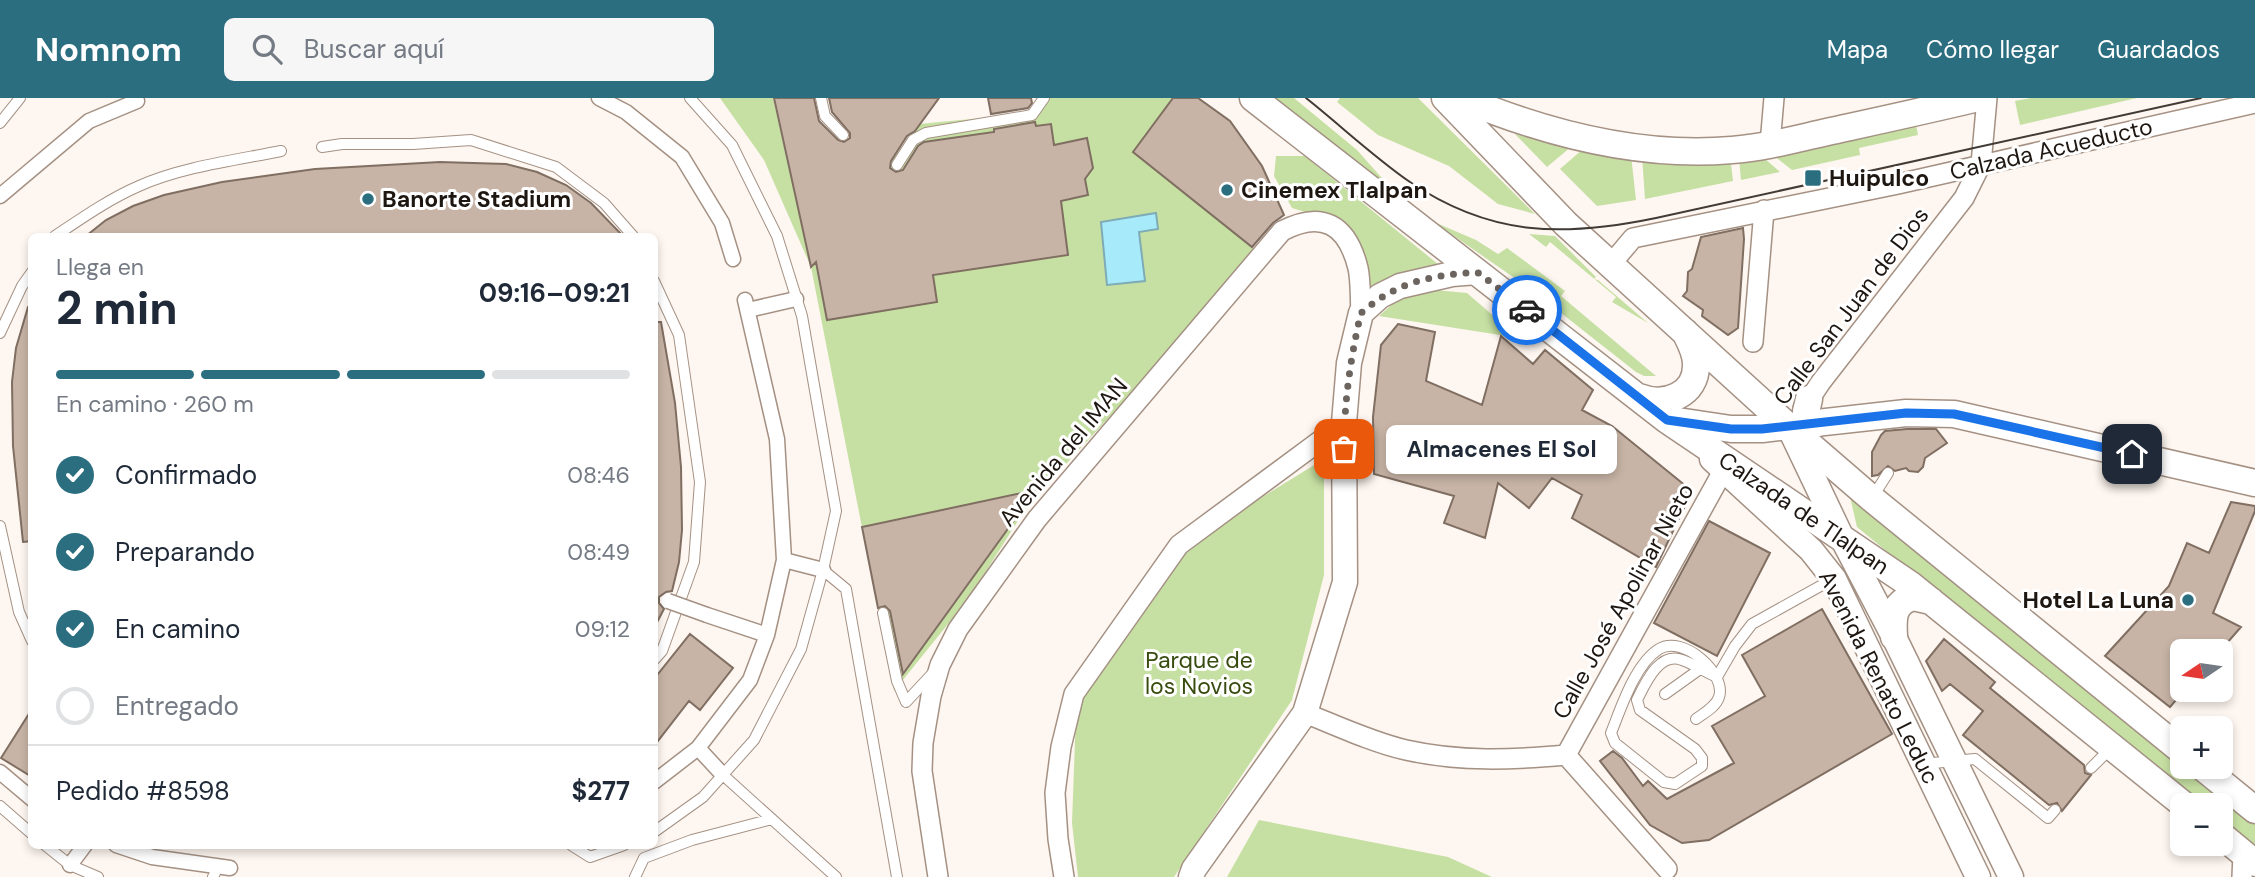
<!DOCTYPE html>
<html lang="es">
<head>
<meta charset="utf-8">
<style>
	body { margin:0; font-family:"DM Sans",sans-serif; background:#f6f6f7; color:#1f2937; height:100vh; display:flex; flex-direction:column; font-size:26px; white-space:nowrap }
	* { box-sizing:border-box; margin:0 }
	p { font-size:23px; color:#747a83 }
	.icon { flex:none; width:38px; height:38px; fill:none; stroke:currentColor; stroke-width:2; stroke-linecap:round; stroke-linejoin:round }
	.map { position:relative; flex:1; overflow:hidden }
	.details { position:absolute; left:28px; top:135px; width:630px; height:616px; display:flex; flex-direction:column; background:#fff; border-radius:10px; box-shadow:0 4px 10px #0003 }
	.details>* { flex:none }
	.needle { width:46px; rotate:257deg }
	.controls { position:absolute; left:2170px; top:541px; display:grid; gap:14px }
	.controls a { display:grid; place-items:center; width:63px; height:63px; border-radius:10px; background:#fff; box-shadow:0 4px 10px #0003; font-size:35px }
	.pin { position:absolute; display:grid; place-items:center; width:60px; height:60px; color:#fff; margin:-30px; border-radius:14px; box-shadow:0 4px 10px #0006 }
	.courier { position:absolute; display:grid; place-items:center; width:70px; height:70px; margin:-35px; border:5px solid #1a73e8; border-radius:50%; background:#fff; color:#222; box-shadow:0 2px 9px #0007 }
	.bubble { position:absolute; height:49px; border-radius:10px; background:#fff; box-shadow:0 4px 10px #0003; font-size:23px; font-weight:700; line-height:49px; text-align:center }
	.headline em { font-style:normal; font-weight:700 }
	.headline div { display:flex; flex-direction:column-reverse }
	.headline { display:flex; align-items:center; justify-content:space-between; height:119px; padding:0 28px }
	h1 { font-size:46px; font-weight:700; line-height:52px }
	.bar { display:grid; grid-template-columns:repeat(4,1fr); gap:10px 7px; align-content:center; height:84px; padding:0 28px }
	.bar i { height:9px; border-radius:5px; background:#e0e1e3 }
	.bar .current { background:#2b6e80 }
	.bar p { grid-column:span 4 }
	.line { display:flex; align-items:center; gap:18px; padding:0 28px; border-top:2px solid #e0e1e3 }
	.line div { flex:1 }
	ol { padding:0 28px; list-style:none }
	li { display:flex; align-items:center; gap:21px; height:77px }
	li p { margin-inline-start:auto }
	li .icon { padding:7px; border-radius:50%; background:#2b6e80; color:#fff; stroke-width:4 }
	li:last-child { color:#747a83 }
	li i { width:38px; height:38px; border:4px solid #e0e1e3; border-radius:50% }
	header { display:flex; align-items:center; gap:42px; box-sizing:border-box; height:98px; padding:0 35px; background:#2b6e80; color:#fff }
	header strong { font-size:33px }
	nav { display:flex; gap:38px; margin-inline-start:auto; font-size:24px }
	.search { width:490px; height:63px; background:#f6f6f7; display:flex; align-items:center; gap:18px; box-sizing:border-box; padding:0 24px; border-radius:10px; color:#747a83; font-size:26px }
	.map>svg:first-child { display:block }
	.green { fill:#c6e0a3 }
	.water { fill:#a7ebfb; stroke:#7eabb5; stroke-width:2 }
	.building { fill:#c7b4a6; stroke:#7f6e61; stroke-width:2 }
	.lines { fill:none; stroke-linecap:round; stroke-linejoin:round }
	.service-casing { stroke:#a49184; stroke-width:12 }
	.pedestrian-casing { stroke:#a49184; stroke-width:17 }
	.minor-casing { stroke:#a49184; stroke-width:22 }
	.tertiary-casing { stroke:#a49184; stroke-width:27 }
	.secondary-casing { stroke:#a49184; stroke-width:29 }
	.service { stroke:#fff; stroke-width:10 }
	.pedestrian { stroke:#fff; stroke-width:14 }
	.minor { stroke:#fff; stroke-width:19 }
	.tertiary { stroke:#fff; stroke-width:24 }
	.secondary { stroke:#fff; stroke-width:26 }
	.tram { stroke:#413a35; stroke-width:2 }
	.pedestrian-bridge-casing { stroke:#a49184; stroke-width:17; stroke-linecap:butt }
	.pedestrian-bridge { stroke:#fff; stroke-width:14 }
	.done { stroke:#6c645f; stroke-width:7; stroke-dasharray:0 12.6 }
	.route { stroke:#1a73e8; stroke-width:9 }
	.poi-dot { fill:#2b6e80; stroke:#fff; stroke-width:2.5 }
	.labels { text-anchor:middle; stroke-width:6; stroke-linejoin:round; paint-order:stroke }
	.street-label { font-size:23px; fill:#1d1611; stroke:#fff }
	.poi-label { font-size:23px; font-weight:bold; fill:#1d1611; stroke:#fff; text-anchor:start }
	.park-label { font-size:23px; fill:#364b0d; stroke:#fff }
</style>
</head>
<body>
<header>
<strong>Nomnom</strong>
<div class="search"><svg class="icon" aria-label="search" viewBox="0 0 24 24"><circle cx="10" cy="10" r="6"/><path d="M15 15l6 6"/></svg>Buscar aquí</div>
<nav><a>Mapa</a><a>Cómo llegar</a><a>Guardados</a></nav>
</header>
<div class="map">
<svg width="2255" height="779" viewBox="0 0 2255 779">
	<rect width="100%" height="100%" fill="#fef6f0"/>
	<path class="green" d="M720,0h53l38,169 108,-143 114,-11 4,-15h136l-40,54 121,96 -27,42 -199,215 -59,93 -75,93 -83,-424 -47,-107z
		M1274,0h20l63,52 40,45z
		M1340,0h78l117,116 -37,-10 -49,-38 -71,-31 -41,-33z
		M2031,0h106l-117,27 -5,-24z
		M1916,26l2,11 -59,13 1,7 -68,15 -18,-14z
		M1518,32l54,16 -25,21 -32,-33z
		M1583,51l48,6 5,45 -39,6 -37,-37z
		M1276,58h29l139,113 -72,23 -35,-70 -45,-14 -18,-32z
		M1642,58h88l3,25 -88,18z
		M1739,60h25l16,14 -39,8z
		M1434,124l42,18 22,14 9,-6 58,43 -4,5 95,80h-12l-8,-4 -103,-81z
		M1529,136l26,2 41,41 -2,2 4,1 50,43 -36,-21 4,-5 -66,-55 -4,5z
		M1424,191l43,4 52,45 -140,-22 17,-15z
		M1324,361v116l-32,125 -118,177h-96l-6,-54 4,-109 47,-94 76,-84z
		M1848,390l334,263v15l20,1 53,42v45l-34,-28v-21h-26l-338,-278z
		M1259,722l189,37 44,20h-265z"/>
	<path class="water" d="M1156,115l2,16 -19,3 6,49 -38,4 -6,-63z"/>
	<path class="building" d="M774,0h40l5,23 19,19 6,2 6,-4v-5l-18,-21 -3,-14h110l-24,33 -8,5 -16,25 -1,7 6,4 7,-2 15,-24 6,-4 70,-10v-3l41,-7 1,4 15,-2 3,21 33,-7 6,30 -8,11 3,16 -27,6 7,54 -135,20 4,27 -110,18 -11,-58 -5,5z
		M988,0h43l1,5 -4,5 -37,6z
		M1173,0h25l32,23 32,45 22,49 -11,8 -21,24 -119,-95z
		M440,64l66,2 31,8 29,13 25,18 32,33h-537l20,-16 27,-14 31,-11 58,-13 93,-13z
		M1743,130l1,11 -6,89 -10,7 -26,-19 1,-6 -20,-14 4,-5 1,-19 4,-3 9,-32z
		M28,209h4v234l-9,1 -10,-96 -1,-64 4,-34z
		M654,224h7l14,81 6,64 1,63 -3,32 -7,29 -6,1 -7,5v6l5,6 -10,19z
		M1398,226l37,8 -9,49 56,24 19,-69 32,28 12,-14 48,40 -11,20 30,16 80,65 -36,76 -84,-49 10,-23 -30,-17 -23,30 -31,-25 -13,55 -41,-15 10,-27 -80,-22 -1,-57 8,-72z
		M1907,331h29l11,14 -22,15 -2,9 -5,5 -9,-1 -3,-3 -11,3 -7,-5 -10,9 -6,1v-24l9,-17 4,-4z
		M1036,392l-133,184 -13,-63 -5,-5 -7,2 -16,-81z
		M2231,404l24,4v5l-42,102 28,14 -21,24h-38v42l-12,14 -65,-51 64,-70 18,-43 22,10z
		M1709,423l61,32 -53,103 -63,-33z
		M1822,511l70,125 -183,106 -27,3 -32,-18 -50,-64 13,-10 9,7 21,28 5,-5 19,18 67,-36 -22,-37 53,-30 -23,-41z
		M690,536l43,34 -33,42 -11,-9 -35,45v-67z
		M1944,541l51,43 -5,6 94,77 1,8 6,2 -29,36 -5,-8 -8,2 -86,-70 20,-24 -33,-27 -8,7 -16,-30z
		M32,611v68l-31,-19z"/>
	<g class="lines">
		<g class="service-casing">
			<path id="service" d="M821,0l4,18 18,19
				M0,25l20,-25
				M322,49l20,-3h71l58,-4 85,27 48,36 29,33
				M897,67l16,-25 13,-7 106,-18 12,-17
				M55,138c27,-18 54,-37 84,-50 42,-19 97,-26 142,-35
				M654,183l25,54 21,147 -6,80 -32,89 -8,9
				M0,235l22,-47 10,-14
				M1872,400l16,-25
				M0,428l19,86 13,29
				M823,472l23,19 51,288
				M883,515l14,68 9,21 27,-29
				M1717,579l18,-31 17,-22 81,-45
				M1665,596l35,-25
				M1696,621c8,-6 20,-12 23,-22 8,-23 -36,-63 -60,-48 -24,15 -38,59 -48,84l4,10 49,39 11,2 27,-18v-8l-7,-9 -55,-39 -3,-10c8,-16 22,-49 45,-40 12,4 23,12 35,17
				M1923,666l52,-5 73,59 7,-8
				M2091,670l20,-20
				M723,677l113,102
				M0,708l32,28
				M654,734l49,-35 51,-57 47,-91 22,-79 13,-59 -34,-195 -25,-80 -45,-91 -42,-47
				M45,747l25,20 28,12
				M571,747l19,12 34,-12
				M213,779l2,-4
				M635,779l9,-19 48,-18 80,-21"/>
		</g>
		<g class="pedestrian-casing">
			<path id="pedestrian" d="M599,0l27,14 56,45 40,66 11,36
				M0,98l89,-75 48,-20
				M748,212l48,-11
				M784,462l39,10
				M707,517l60,20
				M698,650l25,27
				M0,674l32,27
				M654,684l44,-34 52,-68 17,-45 17,-75 -7,-121 -32,-139
				M116,747l36,12 78,11
				M70,767l15,-20"/>
		</g>
		<g class="minor-casing">
			<path id="minor" d="M1770,46l4,-46
				M1611,166l22,-26 265,-54 357,-81
				M1753,244l11,-132
				M1803,311l18,-27 143,-184 17,-34 6,-66
				M1305,615c30,12 69,30 101,37 54,12 105,10 160,5l157,-284
				M1566,657l101,114
				M938,779l-16,-106 1,-28 8,-47 9,-31 18,-36 79,-110 245,-288c40,-21 65,-7 76,37 3,14 2,30 3,45
				M1064,779l-6,-38 -3,-46 6,-46 13,-53 105,-149 165,-122
				M2242,779l1,-23"/>
		</g>
		<g class="tertiary-casing">
			<path id="tertiary" d="M1790,331l51,107 53,101 117,240
				M1712,361l99,91 23,29 144,298
				M1191,779l3,-8 111,-156 40,-131 -1,-159 5,-60 12,-50 19,-17 20,-10 52,-12 25,-2"/>
		</g>
		<g class="secondary-casing">
			<path id="secondary" d="M1253,0l414,322 244,165 273,220
				M1445,0l121,126 224,204 81,70 311,253
				M1461,0c84,35 179,60 271,52 31,-2 64,-11 95,-18 50,-11 101,-22 151,-34
				M1639,299c26,10 58,-2 57,-33 0,-12 -6,-22 -11,-32
				M1809,301l-3,13 5,8 8,3
				M1671,322l60,9h31l144,-16 48,1 301,69
				M1894,539c-1,-18 -2,-34 19,-40l18,4
				M2201,668l54,44
				M2221,737l34,28"/>
		</g>
		<use href="#service" class="service"/>
		<use href="#pedestrian" class="pedestrian"/>
		<use href="#minor" class="minor"/>
		<use href="#tertiary" class="tertiary"/>
		<use href="#secondary" class="secondary"/>
		<path class="tram" d="M1306,0c34,27 69,60 104,84 81,55 154,55 246,36l545,-120"/>
		<g class="pedestrian-bridge-casing">
			<path id="pedestrian-bridge" d="M668,503l39,14"/>
		</g>
		<use href="#pedestrian-bridge" class="pedestrian-bridge"/>
	</g>
	<g class="lines">
		<path class="done" d="M1344,351c0,-45 6,-88 16,-132l1,-4c37,-32 69,-37 116,-41l50,38"/>
		<path class="route" d="M1527,212l140,110 64,9h31l144,-16 48,1 178,40"/>
	</g>
	<g class="poi-dot">
		<rect x="1804" y="71" width="18" height="18" rx="3.5"/>
		<circle cx="1227" cy="92" r="7"/>
		<circle cx="368" cy="101" r="7"/>
		<circle cx="2188" cy="502" r="7"/>
	</g>
	<g class="labels">
		<g class="street-label">
			<text transform="translate(2051 51) rotate(-13)" y="8">Calzada Acueducto</text>
			<text transform="translate(1851 208) rotate(-53)" y="8">Calle San Juan de Dios</text>
			<text transform="translate(1063 354) rotate(-50)" y="8">Avenida del IMAN</text>
			<text transform="translate(1804 415) rotate(34)" y="8">Calzada de Tlalpan</text>
			<text transform="translate(1623 503) rotate(-61)" y="8">Calle José Apolinar Nieto</text>
			<text transform="translate(1879 579) rotate(63)" y="8">Avenida Renato Leduc</text>
		</g>
		<g class="poi-label">
			<text x="1829" y="88">Huipulco</text>
			<text x="1241" y="100">Cinemex Tlalpan</text>
			<text x="382" y="109">Banorte Stadium</text>
			<text x="2174" y="510" text-anchor="end">Hotel La Luna</text>
		</g>
		<g class="park-label">
			<text x="1199" y="570">Parque de<tspan x="1199" dy="26">los Novios</tspan></text>
		</g>
	</g>
</svg>
<div class="controls">
<a><svg class="needle" viewBox="-14 -14 28 28"><path d="M0-13l5 13h-10z" fill="#e53935"/><path d="M0 13l5-13h-10z" fill="#747a83"/></svg></a>
<a>+</a>
<a>−</a>
</div>
<div class="pin" style="left:1344px;top:351px;background:#ea580c"><svg class="icon" aria-label="bag" viewBox="0 0 24 24"><path d="M5 8h14l-1 12H6zM9 8a3 3 0 0 1 6 0"/></svg></div>
<div class="pin" style="left:2132px;top:356px;background:#1f2937"><svg class="icon" aria-label="home" viewBox="0 0 24 24"><path d="M3 11l9-7 9 7M6 9v11h12V9"/></svg></div>
<div class="courier" style="left:1527px;top:212px"><svg class="icon" aria-label="car" viewBox="0 0 24 24"><path d="M5 17H2v-5l4-1 3-4h7l3 4 3 1v5h-3M9 17h6M6 11h13"/><circle cx="7" cy="17" r="2"/><circle cx="17" cy="17" r="2"/></svg></div>
<div class="bubble" style="left:1386px;top:327px;width:231px">Almacenes El Sol</div>
<section class="details">
<div class="headline"><div><h1>2 min</h1><p>Llega en</p></div><em>09:16–09:21</em></div>
<div class="bar"><i class="current"></i><i class="current"></i><i class="current"></i><i></i><p>En camino · 260 m</p></div>
<ol>
<li><svg class="icon" aria-label="check" viewBox="0 0 24 24"><path d="M5 12l5 5 9-10"/></svg>Confirmado<p>08:46</p></li>
<li><svg class="icon" aria-label="check" viewBox="0 0 24 24"><path d="M5 12l5 5 9-10"/></svg>Preparando<p>08:49</p></li>
<li><svg class="icon" aria-label="check" viewBox="0 0 24 24"><path d="M5 12l5 5 9-10"/></svg>En camino<p>09:12</p></li>
<li><i></i>Entregado</li>
</ol>
<div class="line" style="height:91px"><div>Pedido #8598</div><b>$277</b></div>
</section>
</div>
</body>
</html>
